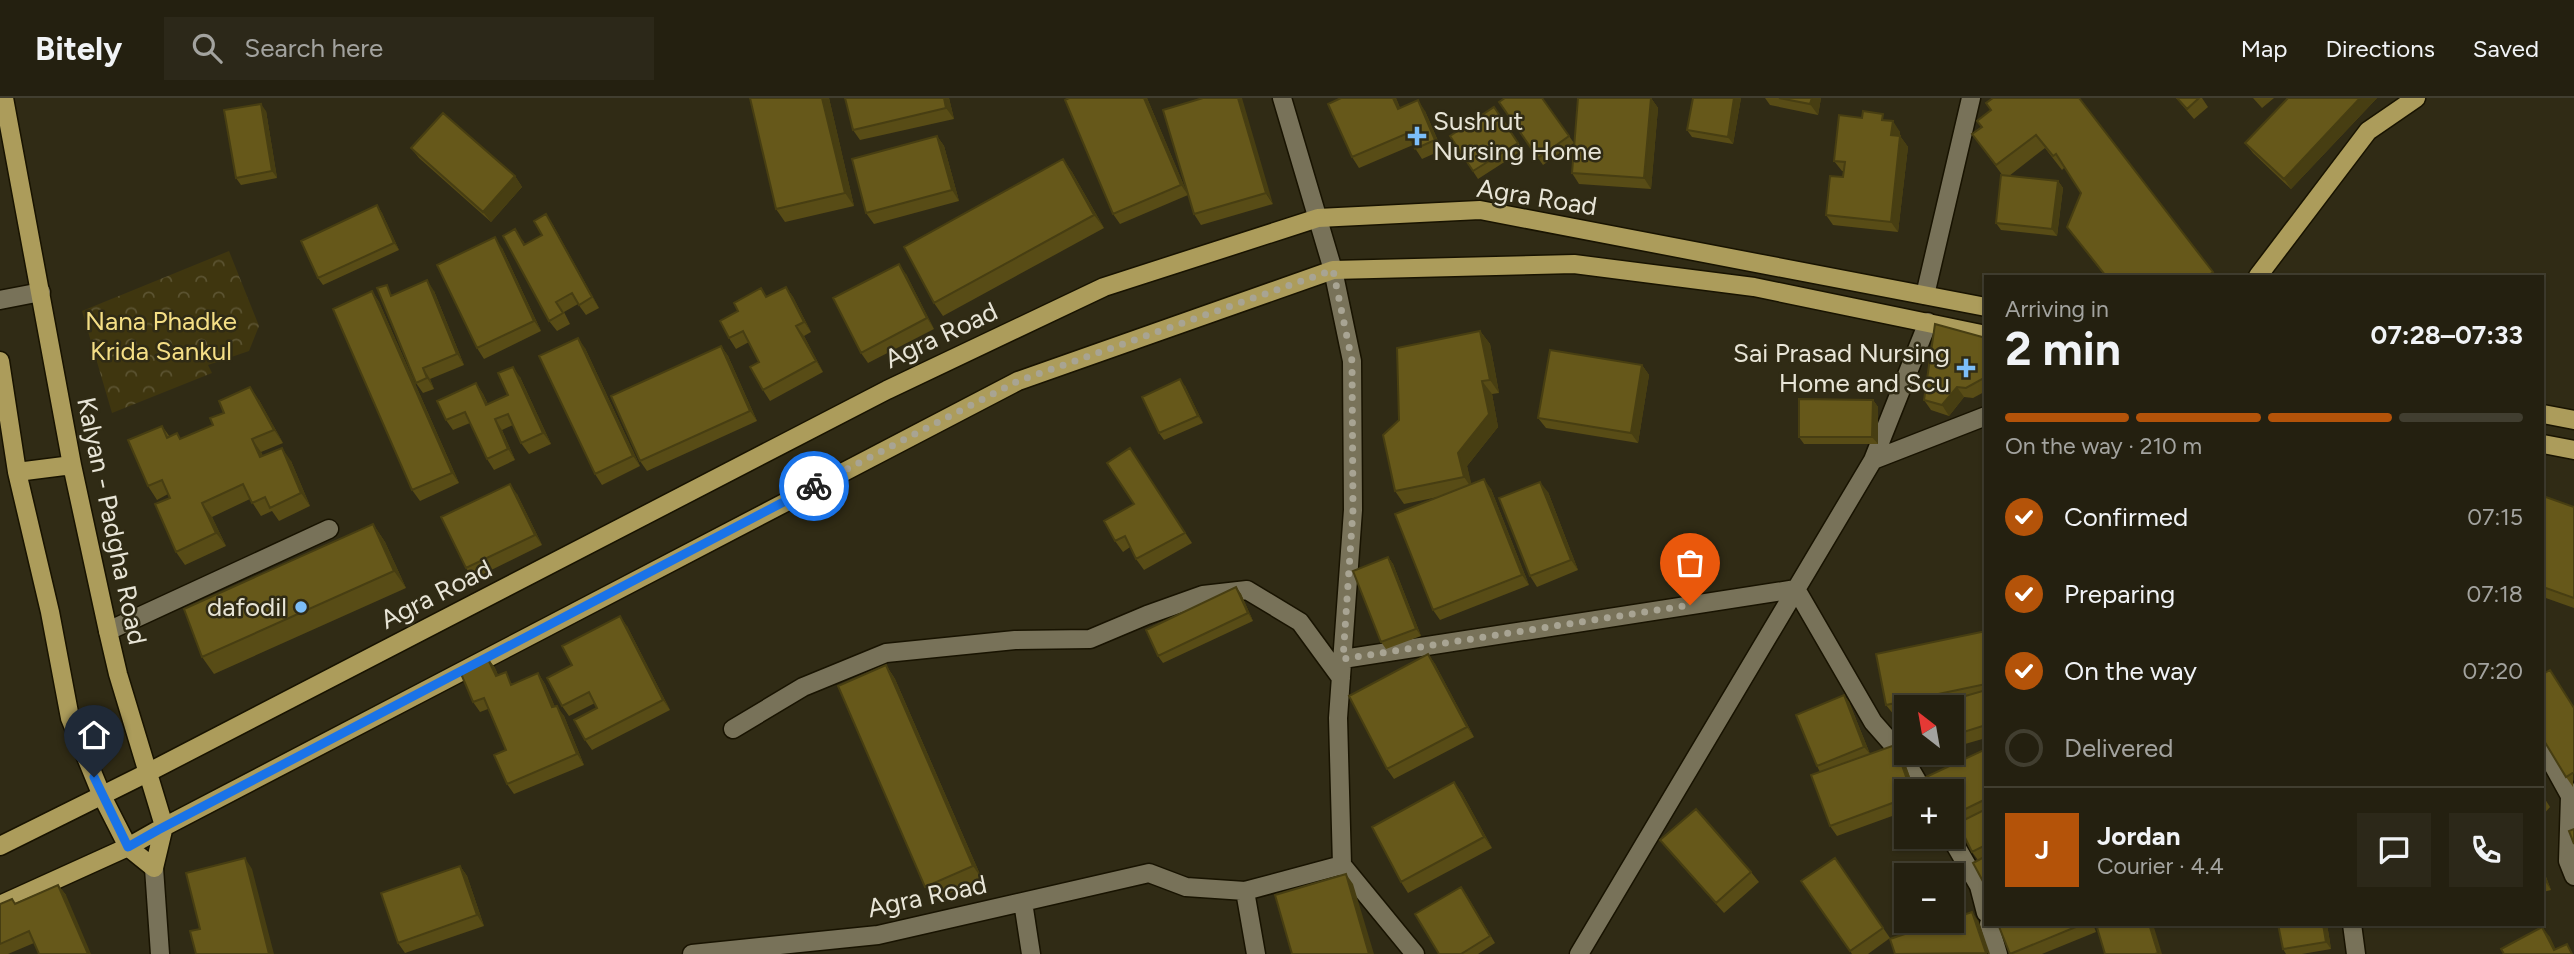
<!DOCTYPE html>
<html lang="en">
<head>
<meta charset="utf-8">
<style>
	body { margin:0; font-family:Figtree,sans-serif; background:#2c2819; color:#f1f3f6; height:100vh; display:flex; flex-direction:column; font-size:26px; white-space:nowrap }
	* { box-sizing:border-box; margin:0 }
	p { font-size:23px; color:#a3a39f }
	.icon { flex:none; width:38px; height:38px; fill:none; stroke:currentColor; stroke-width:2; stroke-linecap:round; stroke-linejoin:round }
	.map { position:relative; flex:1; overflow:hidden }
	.panel { position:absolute; left:1984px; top:177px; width:560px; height:651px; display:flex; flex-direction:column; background:#242010; border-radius:0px; box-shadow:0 2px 5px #0004,0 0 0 2px #413e30 }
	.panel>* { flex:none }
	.needle { width:46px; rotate:329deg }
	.controls { position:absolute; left:1894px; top:597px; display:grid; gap:14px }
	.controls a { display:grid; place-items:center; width:70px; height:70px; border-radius:0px; background:#242010; box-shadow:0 2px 5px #0004,0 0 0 2px #413e30; font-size:35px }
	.pin { position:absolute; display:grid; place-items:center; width:60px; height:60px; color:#fff; margin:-72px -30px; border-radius:50% 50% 50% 0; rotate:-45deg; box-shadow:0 0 7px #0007 }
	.pin .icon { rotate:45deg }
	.courier { position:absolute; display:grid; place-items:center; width:70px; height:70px; margin:-35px; border:5px solid #1a73e8; border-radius:50%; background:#fff; color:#222; box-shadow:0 2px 9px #0007 }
	.head em { font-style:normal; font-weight:700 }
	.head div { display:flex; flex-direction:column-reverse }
	.head { display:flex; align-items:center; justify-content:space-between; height:119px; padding:0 21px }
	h1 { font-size:46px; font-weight:700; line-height:52px }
	.bar { display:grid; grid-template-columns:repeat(4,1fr); gap:10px 7px; align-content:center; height:84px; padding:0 21px }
	.bar i { height:9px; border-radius:5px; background:#413e30 }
	.bar .current { background:#b45309 }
	.bar p { grid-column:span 4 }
	.line { display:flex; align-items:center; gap:18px; padding:0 21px; border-top:2px solid #413e30 }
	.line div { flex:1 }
	.round { display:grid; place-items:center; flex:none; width:74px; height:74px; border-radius:0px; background:#2c2819 }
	ol { padding:0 21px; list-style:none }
	li { display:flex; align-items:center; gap:21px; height:77px }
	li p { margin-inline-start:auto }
	li .icon { padding:7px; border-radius:50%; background:#b45309; color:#fff; stroke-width:4 }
	li:last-child { color:#a3a39f }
	li i { width:38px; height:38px; border:4px solid #413e30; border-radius:50% }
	header { display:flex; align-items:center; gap:42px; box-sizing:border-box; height:98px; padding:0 35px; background:#242010; border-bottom:2px solid #413e30 }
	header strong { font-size:33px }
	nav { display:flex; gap:38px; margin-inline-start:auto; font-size:24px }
	.search { width:490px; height:63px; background:#2c2819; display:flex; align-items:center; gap:18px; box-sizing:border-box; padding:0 24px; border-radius:0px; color:#a3a39f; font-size:26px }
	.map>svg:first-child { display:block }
	.park { fill:url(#park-crowns) }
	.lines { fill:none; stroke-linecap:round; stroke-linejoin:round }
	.minor-casing { stroke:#181301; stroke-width:21 }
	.major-casing { stroke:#181301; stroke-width:21 }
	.minor { stroke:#787259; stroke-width:18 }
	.major { stroke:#ac9c5b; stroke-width:18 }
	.wall { fill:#584c16 }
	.shaded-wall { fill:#473e12 }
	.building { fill:#66581a; stroke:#473e12; stroke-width:2 }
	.done { stroke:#a8a493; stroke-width:7; stroke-dasharray:0 12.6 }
	.route { stroke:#1a73e8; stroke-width:9 }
	.poi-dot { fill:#7cbef9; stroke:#302b15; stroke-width:2.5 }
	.labels { text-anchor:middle; stroke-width:5; stroke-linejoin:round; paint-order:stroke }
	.poi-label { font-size:26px; fill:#e8e5d7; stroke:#302b15; text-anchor:end }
	.street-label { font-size:26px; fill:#e8e5d7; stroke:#302b15 }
	.park-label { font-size:26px; fill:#f4de85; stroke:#302b15 }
</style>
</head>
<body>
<header>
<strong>Bitely</strong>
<div class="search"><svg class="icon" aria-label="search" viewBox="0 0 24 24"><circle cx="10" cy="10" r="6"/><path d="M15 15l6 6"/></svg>Search here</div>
<nav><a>Map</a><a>Directions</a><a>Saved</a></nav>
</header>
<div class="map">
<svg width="2574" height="856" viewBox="0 0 2574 856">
	<defs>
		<pattern id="park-crowns" width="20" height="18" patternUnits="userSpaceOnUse" patternTransform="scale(1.75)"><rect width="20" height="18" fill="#3f360f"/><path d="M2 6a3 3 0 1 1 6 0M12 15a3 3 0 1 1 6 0" fill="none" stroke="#5b5331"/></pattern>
	</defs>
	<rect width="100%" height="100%" fill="#302b15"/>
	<path class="park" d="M229,153l30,75 -10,25 -41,14 4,8 -100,40 -30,-102z"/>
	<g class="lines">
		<g class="minor-casing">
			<path id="minor" d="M1282,0l51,172 19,91 1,149 -15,208 4,147
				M1925,197l46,-197
				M0,202l41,-8
				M1873,362l113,-44
				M108,533l221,-102
				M1343,561l453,-70 77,133 29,33 21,36
				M733,631l70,-42 83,-34 129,-13 75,-1 57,-24 56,-20 44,-5 53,32 41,56
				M2543,649l27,49 -2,65 6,15
				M1950,738l29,50 7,27
				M1342,767l73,89
				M154,770l6,86
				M1245,793l11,63
				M1023,804l8,52
				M1989,826l9,30
				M2352,826l4,30
				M692,856l186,-19 271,-62 37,14 59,4 97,-26
				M1579,856l294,-494 55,-138"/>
		</g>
		<g class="major-casing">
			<path id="major" d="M2258,178l110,-145 48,-33
				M0,263l17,111 33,140 20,106 32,78 26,51 26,21 10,-42 -46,-152 -10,-43 -36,-166 -68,-367
				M2543,316l31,6
				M2543,346l31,6
				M17,374l55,-7
				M0,748l149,-74 738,-382 217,-103 214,-69 162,-8 506,97
				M0,807l128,-58 30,-17 860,-449 315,-111 241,-6 180,23 232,48"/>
		</g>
		<use href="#minor" class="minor"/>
		<use href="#major" class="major"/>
	</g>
	<path class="wall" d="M829,0l25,108 -69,16 -9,-13z
		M949,0l5,21 -94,21 -7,-10z
		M1147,0l41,97 -68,29 -7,-10z
		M1203,0l70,106 -72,21 -7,-11z
		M1396,0l4,10 25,3 17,39 -20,9 -9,-14 -54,23 -7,-11z
		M1542,0l32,45 -31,22 -44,-63z
		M1651,0l7,10 -7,81 -72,-5 -7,-11z
		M1741,0l-8,46 -41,-7 -5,-7z
		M1765,0h56l-3,17 -48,-10z
		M2079,0l137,178h-111l-38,-49 14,-34 -16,-26 -3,3 -17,-22 -36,28 49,5 5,7 -6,48 -56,-6 -5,-7 7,-47 -31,-42 9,-7z
		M2176,0h26l6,9 -14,12z
		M2253,0h21l-12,10z
		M2288,0h89l-86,91 -38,-36 -8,-10z
		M1494,9l29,43 -45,29 -28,-43z
		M266,13l11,67 -36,7 -5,-7z
		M1888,23l12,11v4l8,11 -10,85 -65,-7 -7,-10 17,-38 1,-6h-2l-8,-10z
		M937,38l7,10 15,55 -85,23 -8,-11z
		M411,50l104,28 7,11 -31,35 -72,-64z
		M1063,61l9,13 32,56 -161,88 -9,-13z
		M377,107l5,8 17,37 -76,35 -5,-7z
		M546,116l7,11 46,83 -13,7 -8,-11 -14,8 6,12 -13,7 -8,-10 -27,-82 3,5 17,-9z
		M502,150l39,83 -57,28 -7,-11z
		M906,176l28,55 -66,34 -7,-10z
		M786,189l7,10 18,35 -7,4 19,36 -53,29 -7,-11 -4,-28 -10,-20 -13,7 -7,-11 38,-42z
		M372,193l7,11 80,181 -39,18 -8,-11z
		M434,193l30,74 -34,14 4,10 -11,4 -7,-10 -22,-89z
		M1480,233l10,13 9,49 -7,1 6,33 -31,39 4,18 20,5 38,96 -89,35 -7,-10 5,-113 -34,7 -9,-13 4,-71z
		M1986,240v53l-13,7 -9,-1 -15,19 -18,-6 -7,-10z
		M721,248l7,10 29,65 -110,50 -7,-10z
		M585,250l55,118 -38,19 -7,-11z
		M1642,267l7,10 -11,68 -92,-15 -8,-10z
		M520,279l31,67 -22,10 -8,-11 -8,-18 -11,5 13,30 -21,10 -7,-11 -17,-36 -17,7 -7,-10 30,-37 7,11 5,10 20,-9z
		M1185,288l18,37 -39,17 -5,-7z
		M259,302l24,43 -22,9 2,4 28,5 19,45 -31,15 -7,-10 -11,5 -11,-17 -38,18 14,29 -41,19 -9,-13 -6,-54 -2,-4 -11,6 -9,-14 14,-60 8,11 11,2 32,-14z
		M1873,302l5,7v37h-74l-5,-7z
		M1130,350l62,95 -48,27 -8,-11 -6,-12 -7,5 -8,-11 19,-37z
		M1548,394l30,78 -41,17 -7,-11z
		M517,396l25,51 -69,34 -7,-11z
		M2543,398l31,11v101l-31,-11z
		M373,426l12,18 21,46 -192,86 -12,-17z
		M1388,459l5,7 28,72 -35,13 -5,-7z
		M1236,489l5,7 12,27 -90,42 -5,-7z
		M627,528l43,84 -78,40 -7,-10 12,-32 -2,-5 -26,13 -7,-10 10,-41z
		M1986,533v107l-35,10v-41h-45v6l-12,2 -8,-10z
		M1428,556l7,10 39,73 -80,42 -7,-10z
		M487,559l8,11 3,7 15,9 25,-11 7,11 10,23 9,9 20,49 -70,29 -7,-10 -1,-34 -18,-41 -8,3 -7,-10z
		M886,567l9,14 87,200 -48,21 -9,-13z
		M2550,572l24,37 -1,80 -7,-10z
		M1844,597l5,7 21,52 25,-9 7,10 13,36h-9v20l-69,25 -7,-10 -10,-54 -3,-6z
		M1986,651v138l-8,-27 -6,-8 -13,-26 -6,2 -2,-3v-34z
		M1915,654h22l-18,6z
		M1454,684l8,11 30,55 -84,45 -7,-11z
		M2543,698l7,11 -7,8z
		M1660,742l91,32 8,10 -35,31 -56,-63z
		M1835,760l55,80 -22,16h-16l-51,-73z
		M460,768l7,10 17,50 -79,27 -7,-10z
		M2543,771l8,21 -8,2z
		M58,787l8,10 -32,48 -26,11h-8v-50l15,-1z
		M1466,796l29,49 -17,11h-39z
		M1998,826h95l3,8 -54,22h-32z
		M2278,826h49l4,25 -29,5h-16l-3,-5z"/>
	<path class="shaded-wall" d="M822,0h7l25,108 -9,-13z
		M944,0h5l5,21 -8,-11z
		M1144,0h3l41,97 -7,-10z
		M1238,0h4l31,106 -7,-11z
		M1393,0h3l9,21 -7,-10z
		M1651,0l7,10 -7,81 -7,-11z
		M1734,0h7l-8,46 -5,-7z
		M1812,0h9l-3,17 -8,-11z
		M2360,0h17l-86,91 -7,-10z
		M1418,2l7,11 17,39 -7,-10z
		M261,6l5,7 11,67 -5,-7z
		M1893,23l7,11 -1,13 -8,-10z
		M937,38l7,10 15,55 -7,-11z
		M1900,38l8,11 -10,85 -7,-10z
		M1063,61l9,13 32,56 -10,-13z
		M515,78l7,11 -31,35 -8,-10z
		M2058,83l5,7 -6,48 -5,-7z
		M377,107l5,8 17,37 -5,-7z
		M546,116l7,11 46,83 -7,-11z
		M495,139l7,11 39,83 -7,-10z
		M899,166l7,10 28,55 -7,-11z
		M427,182l7,11 30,74 -7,-11z
		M786,189l7,10 18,35 -7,-10z
		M372,193l7,11 80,181 -7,-10z
		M796,228l8,10 19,36 -7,-11z
		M1480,233l10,13 9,49 -9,-13z
		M578,240l7,10 55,118 -7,-10z
		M721,248l7,10 29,65 -7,-10z
		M1642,267l7,10 -11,68 -7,-10z
		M513,269l7,10 31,67 -8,-11z
		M423,270l7,11 4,10 -7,-11z
		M1180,281l5,7 18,37 -5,-7z
		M1482,283l10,13 6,33 -31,39 6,24 -9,-13 -6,-24z
		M476,285l7,11 10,21 -7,-10z
		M250,289l9,13 24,43 -9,-13z
		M1957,289l7,10 -15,19 -7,-11z
		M1873,302l5,7v37l-6,-7z
		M495,321l7,11 13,30 -7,-11z
		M252,341l9,13 8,18 -9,-13z
		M282,350l9,13 19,45 -9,-13z
		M1484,381l7,10 38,96 -7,-10z
		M1540,384l8,10 30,78 -7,-10z
		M510,386l7,10 25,51 -7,-10z
		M202,405l10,14 14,29 -10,-13z
		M373,426l12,18 21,46 -12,-17z
		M1388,459l5,7 28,72 -5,-7z
		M1236,489l5,7 12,27 -5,-8z
		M620,518l7,10 43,84 -7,-10z
		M1428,556l7,10 39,73 -7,-10z
		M487,559l8,11 8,19 -7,-11z
		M886,567l9,14 87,200 -9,-13z
		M538,575l7,11 15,34 -8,-11z
		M1844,597l5,7 21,52 -6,-7z
		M557,608l7,10 20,49 -7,-11z
		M1895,647l7,10 13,36h-4z
		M1454,684l8,11 30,55 -8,-11z
		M245,760l7,11 22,85h-5z
		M460,768l7,10 17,50 -7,-11z
		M2543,771l8,21 -8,-12z
		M1346,776l7,10 21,70h-5z
		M58,787l8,10 25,59h-3z
		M1972,814l7,10 11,32 -4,-1z
		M2149,826h4l9,30h-3z
		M2323,826h4l4,25 -5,-7z
		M2542,829l8,10 8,17h-1z"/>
	<path class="building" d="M750,0h72l23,95 -69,16z
		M845,0h99l2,10 -93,22z
		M1069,0h75l37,87 -68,29 -48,-114z
		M1203,0h35l28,95 -72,21 -31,-104z
		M1341,0h52l5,11 20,-9 17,40 -20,9 -7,-16 -56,24 -24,-53z
		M1505,0h37l27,38 -31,22 -39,-56z
		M1578,0h73l-7,80 -72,-5z
		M1693,0h41l-6,39 -41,-7z
		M1779,0h33l-2,6z
		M1993,0h86l134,174 -5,4h-102l-39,-49 14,-34 -25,-39 -3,2 -17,-21 -40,30 -24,-31 10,-7 -5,-6 14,-11 -5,-7z
		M2177,0h22l-12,11z
		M2288,0h72l-76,81 -39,-36z
		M261,6l11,67 -36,7 -12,-68z
		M1494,9l24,36 -45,28 -23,-35z
		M1863,13l20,3 -1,6 11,1 -2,14 9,1 -9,86 -65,-7 4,-39 13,1 2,-15 -11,-1 5,-46 23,3z
		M443,15l72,63 -32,36 -72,-64z
		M937,38l15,54 -86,23 -14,-54z
		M1063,61l31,56 -160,88 -30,-56z
		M2001,77l57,6 -6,48 -56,-6z
		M377,107l17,38 -76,35 -17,-37z
		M546,116l46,83 -13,8 -7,-12 -16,9 7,11 -14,8 -46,-85 12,-7 9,16 18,-10 -8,-14z
		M495,139l39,84 -57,27 -40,-83z
		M899,166l28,54 -66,35 -28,-55z
		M427,182l30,74 -34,14 4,10 -11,5 -39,-95 10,-3 4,11z
		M786,189l18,35 -8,4 20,35 -53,29 -13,-23 9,-5 -16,-31 -14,7 -9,-17 18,-10 -4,-8 27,-15 5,9z
		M372,193l80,182 -40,17 -79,-181z
		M1935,226l51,14v39l-20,11 -9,-1 -15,18 -18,-5z
		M1480,233l10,49 -8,1 7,33 -31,39 6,24 -69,14 -12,-56 16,-15 -2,-72z
		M578,240l55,118 -38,18 -56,-118z
		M721,248l29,65 -110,50 -29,-65z
		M1550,252l92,15 -11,68 -93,-15z
		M513,269l30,66 -22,10 -13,-29 -13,5 13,30 -21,10 -22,-47 -19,8 -9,-19 39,-18 10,22 22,-10 -10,-22z
		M1180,281l18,37 -39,17 -17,-36z
		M250,289l24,43 -22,9 8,18 22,-9 19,45 -31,15 -5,-11 -13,6 -9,-19 -41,19 14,30 -40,19 -21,-48 15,-6 -8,-18 -14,6 -20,-46 34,-14 5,12 10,-5 3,6 33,-14 -3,-7 14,-5 -5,-12z
		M1799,301l74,1 -1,37h-73z
		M1130,350l55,85 -49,26 -11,-23 -10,5 -11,-20 30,-17 -27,-41z
		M1484,381l38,96 -89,35 -38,-96z
		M1540,384l31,78 -41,16 -31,-78z
		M510,386l25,51 -69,33 -25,-51z
		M2543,398l31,11v91l-31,-11z
		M373,426l21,47 -192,86 -18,-48z
		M1388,459l28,72 -35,13 -28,-71z
		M1236,489l12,26 -90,43 -12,-26z
		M620,518l43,84 -78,40 -11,-20 23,-12 -8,-16 -27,14 -15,-28 25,-13 -10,-19z
		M1986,533v53l-100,21 -10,-51z
		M1428,556l39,73 -80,42 -38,-73z
		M487,559l9,19 10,-4 5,13 27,-12 14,34 5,-1 20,48 -70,30 -13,-29 12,-5 -22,-52 -11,4 -14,-33z
		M886,567l87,201 -48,21 -87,-201z
		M2550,572l24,38v64l-8,5 -23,-38v-65z
		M1986,592v35l-35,11v-29h-24z
		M1844,597l20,52 -47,19 -21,-51z
		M1906,615v15l-4,-14z
		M1895,647l16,46h-5v7l-76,28 -19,-51z
		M1986,651v50l-35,17v-25h-18l-7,-14z
		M1454,684l30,55 -83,45 -29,-55z
		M1696,711l55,63 -35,31 -56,-63z
		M1986,711v36l-14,7 -14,-29z
		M2574,731v15l-5,-13z
		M1986,758v31l-13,-24z
		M245,760l24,96h-73l-6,-23 10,-2 -14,-56z
		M1835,760l48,70 -33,23 -49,-70z
		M460,768l17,49 -79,28 -17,-50z
		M1346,776l23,80h-77l-17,-59z
		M58,787l30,69h-49l-10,-23 -29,13v-40l12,-5 3,5z
		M1461,789l29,49 -29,18h-22l-24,-40z
		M1972,814l14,41 -91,1 -5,-15 56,-19h5v-1z
		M1998,826h85l-73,30z
		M2096,826h53l9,29 -3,1h-50z
		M2278,826h45l3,18 -43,7z
		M2542,829l12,23 13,-6 5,10h-68l-3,-5z"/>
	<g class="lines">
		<path class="done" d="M814,388l204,-105 315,-111 19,91 1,149 -10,149 347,-54"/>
		<path class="route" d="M94,679l34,70 30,-17 656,-344"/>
	</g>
	<g class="poi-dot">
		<path d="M1413.5 27.5h7v7h7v7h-7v7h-7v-7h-7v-7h7z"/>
		<path d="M1962.5 259.5h7v7h7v7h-7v7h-7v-7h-7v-7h7z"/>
		<circle cx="301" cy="509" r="7"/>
	</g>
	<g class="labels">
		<g class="poi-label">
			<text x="1433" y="32" text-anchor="start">Sushrut<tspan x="1433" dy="30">Nursing Home</tspan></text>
			<text x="1950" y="264">Sai Prasad Nursing<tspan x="1950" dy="30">Home and Scu</tspan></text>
			<text x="287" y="518">dafodil</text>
		</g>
		<g class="street-label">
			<text transform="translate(1537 99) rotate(9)" y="9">Agra Road</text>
			<text transform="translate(941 237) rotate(-25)" y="9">Agra Road</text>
			<text transform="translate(112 423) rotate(78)" y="9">Kalyan - Padgha Road</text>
			<text transform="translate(436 496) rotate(-27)" y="9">Agra Road</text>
			<text transform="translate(927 798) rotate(-12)" y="9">Agra Road</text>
		</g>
		<g class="park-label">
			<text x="161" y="232">Nana Phadke<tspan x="161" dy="30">Krida Sankul</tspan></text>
		</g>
	</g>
</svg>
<div class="controls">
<a><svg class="needle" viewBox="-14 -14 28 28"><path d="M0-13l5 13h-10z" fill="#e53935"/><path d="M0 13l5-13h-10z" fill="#a3a39f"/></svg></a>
<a>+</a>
<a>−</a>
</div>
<div class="pin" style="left:1690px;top:507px;background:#ea580c"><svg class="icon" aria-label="bag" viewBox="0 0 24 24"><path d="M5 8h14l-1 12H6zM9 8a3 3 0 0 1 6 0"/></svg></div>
<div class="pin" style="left:94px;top:679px;background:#1f2937"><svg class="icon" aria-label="home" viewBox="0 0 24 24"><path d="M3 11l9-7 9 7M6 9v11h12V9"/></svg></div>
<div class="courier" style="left:814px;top:388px"><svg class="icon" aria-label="bike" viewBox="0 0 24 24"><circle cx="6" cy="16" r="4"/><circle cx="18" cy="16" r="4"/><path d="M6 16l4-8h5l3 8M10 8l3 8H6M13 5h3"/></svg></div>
<section class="panel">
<div class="head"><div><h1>2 min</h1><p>Arriving in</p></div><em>07:28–07:33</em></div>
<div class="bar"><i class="current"></i><i class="current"></i><i class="current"></i><i></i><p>On the way · 210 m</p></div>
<ol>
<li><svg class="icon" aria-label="check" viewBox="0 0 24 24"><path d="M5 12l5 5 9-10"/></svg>Confirmed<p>07:15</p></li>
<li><svg class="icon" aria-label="check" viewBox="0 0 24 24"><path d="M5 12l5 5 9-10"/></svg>Preparing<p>07:18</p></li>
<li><svg class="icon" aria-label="check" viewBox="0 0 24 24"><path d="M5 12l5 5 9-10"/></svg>On the way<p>07:20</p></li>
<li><i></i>Delivered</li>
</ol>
<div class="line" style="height:126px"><b class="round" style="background:#b45309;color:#fff">J</b><div><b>Jordan</b><p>Courier · 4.4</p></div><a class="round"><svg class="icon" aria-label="chat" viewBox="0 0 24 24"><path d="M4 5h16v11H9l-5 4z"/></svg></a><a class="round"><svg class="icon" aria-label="phone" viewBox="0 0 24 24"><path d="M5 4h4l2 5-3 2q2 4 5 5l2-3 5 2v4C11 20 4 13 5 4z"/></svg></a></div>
</section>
</div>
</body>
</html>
